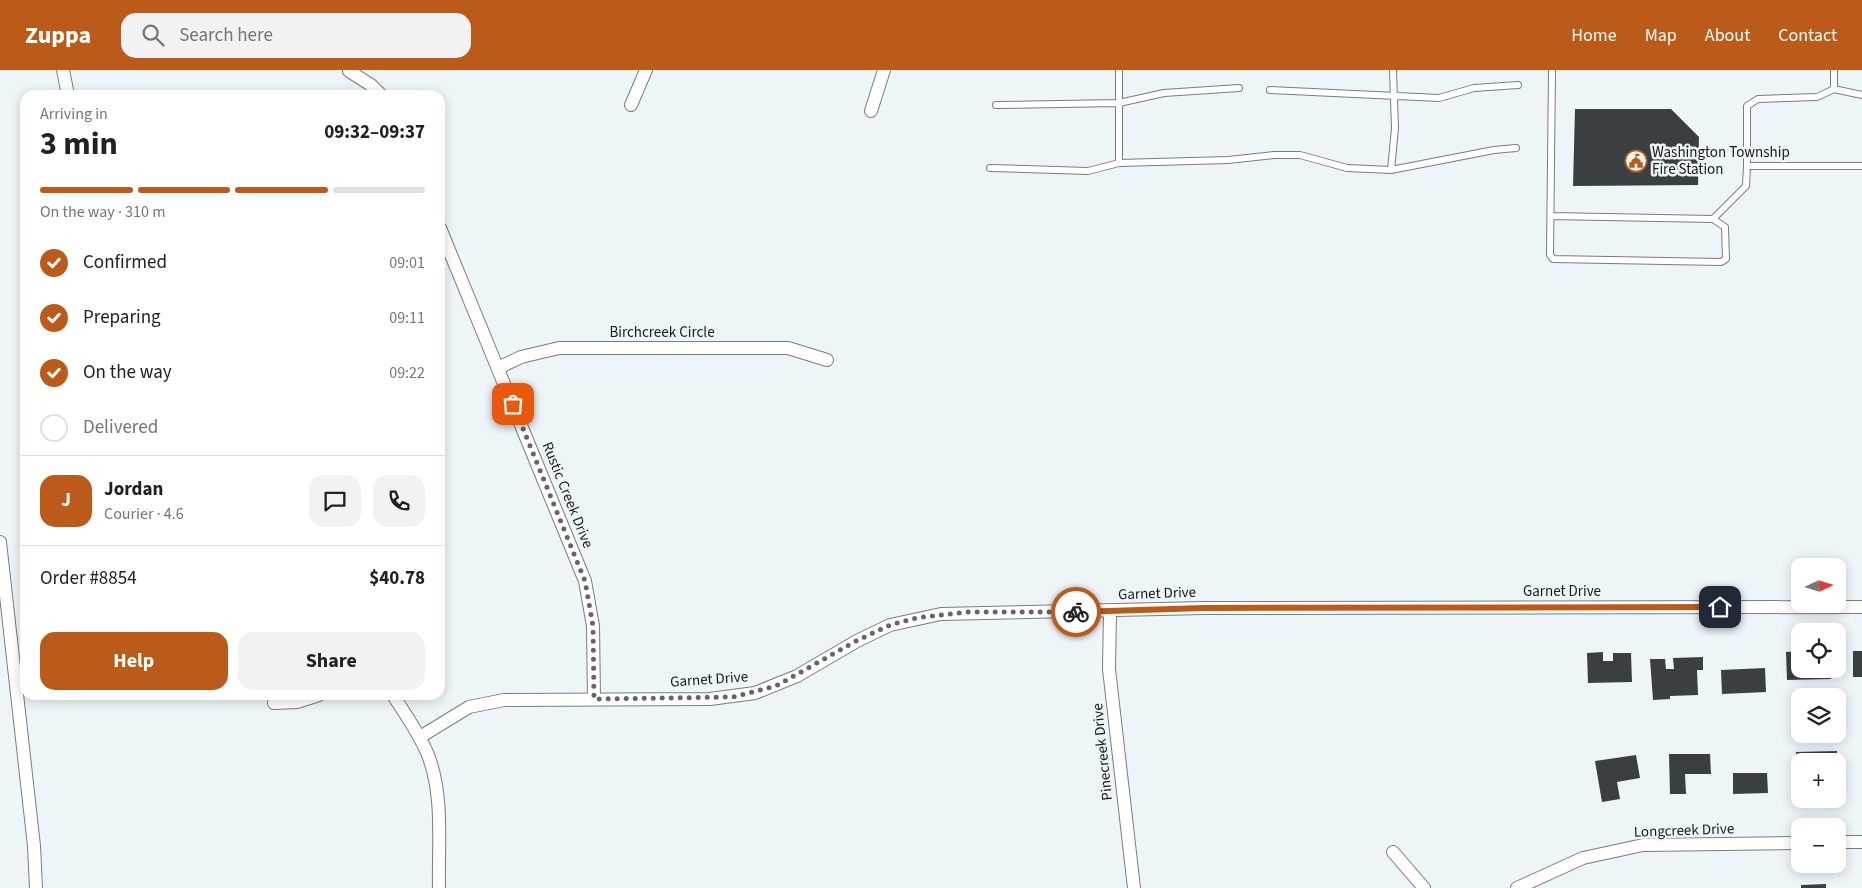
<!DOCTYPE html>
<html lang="en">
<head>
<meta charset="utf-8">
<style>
	body { margin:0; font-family:"Source Sans 3",sans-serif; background:#f2f2f2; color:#222; height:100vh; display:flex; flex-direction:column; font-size:19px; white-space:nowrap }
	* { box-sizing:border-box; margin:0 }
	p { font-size:16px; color:#767676 }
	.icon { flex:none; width:28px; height:28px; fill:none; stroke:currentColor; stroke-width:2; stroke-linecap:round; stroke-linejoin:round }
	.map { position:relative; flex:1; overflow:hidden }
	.sheet { position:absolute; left:20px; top:20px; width:425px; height:610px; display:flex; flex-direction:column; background:#fff; border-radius:15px; box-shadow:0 2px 12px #0003 }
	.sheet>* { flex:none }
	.needle { width:32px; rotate:86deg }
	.buttons { position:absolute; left:1791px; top:488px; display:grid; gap:10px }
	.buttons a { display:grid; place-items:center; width:55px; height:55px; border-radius:10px; background:#fff; box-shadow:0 2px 12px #0003; font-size:25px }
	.pin { position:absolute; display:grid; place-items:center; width:42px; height:42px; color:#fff; margin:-21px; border-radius:10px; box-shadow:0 2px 8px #0006 }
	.courier { position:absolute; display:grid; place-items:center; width:50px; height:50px; margin:-25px; border:4px solid #bb5a19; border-radius:50%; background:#fff; color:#222; box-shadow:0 1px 6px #0007 }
	.overview em { font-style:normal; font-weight:700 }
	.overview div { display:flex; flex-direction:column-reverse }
	.overview { display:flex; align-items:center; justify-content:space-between; height:85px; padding:0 20px }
	h1 { font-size:32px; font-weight:700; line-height:38px }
	.bar { display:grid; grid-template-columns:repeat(4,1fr); gap:8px 5px; align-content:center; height:60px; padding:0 20px }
	.bar i { height:6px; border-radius:4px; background:#e0e0e0 }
	.bar .on { background:#bb5a19 }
	.bar p { grid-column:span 4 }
	.line { display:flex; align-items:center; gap:12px; padding:0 20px; border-top:1px solid #e0e0e0 }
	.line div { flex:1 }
	.round { display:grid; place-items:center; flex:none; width:52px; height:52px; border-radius:15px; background:#f2f2f2 }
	ol { padding:0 20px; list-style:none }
	li { display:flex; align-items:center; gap:15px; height:55px }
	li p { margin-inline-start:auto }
	li .icon { padding:5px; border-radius:50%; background:#bb5a19; color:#fff; stroke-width:4 }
	li:last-child { color:#767676 }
	li i { width:28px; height:28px; border:2px solid #e0e0e0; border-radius:50% }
	.cta { display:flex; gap:10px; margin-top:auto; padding:10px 20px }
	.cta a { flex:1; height:58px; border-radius:15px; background:#bb5a19; color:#fff; font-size:20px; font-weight:700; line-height:58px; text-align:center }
	.cta a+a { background:#f2f2f2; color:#222 }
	header { display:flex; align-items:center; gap:30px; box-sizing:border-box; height:70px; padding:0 25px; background:#bb5a19; color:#fff }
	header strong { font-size:24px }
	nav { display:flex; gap:28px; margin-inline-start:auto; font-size:18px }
	.search { width:350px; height:45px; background:#f2f2f2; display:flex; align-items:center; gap:12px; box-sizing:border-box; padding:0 18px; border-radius:15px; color:#767676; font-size:19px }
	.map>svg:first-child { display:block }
	.building { fill:#3a4042 }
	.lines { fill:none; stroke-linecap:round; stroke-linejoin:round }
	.lane-casing { stroke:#767d80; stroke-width:8 }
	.street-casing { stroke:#767d80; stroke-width:14 }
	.lane { stroke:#fff; stroke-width:6 }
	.street { stroke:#fff; stroke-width:12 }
	.done { stroke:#626668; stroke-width:5; stroke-dasharray:0 9 }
	.route { stroke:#bb5a19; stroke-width:6 }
	.labels { text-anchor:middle; stroke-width:5; stroke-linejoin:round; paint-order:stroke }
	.poi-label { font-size:15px; fill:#17191a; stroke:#eef5f8; text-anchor:start }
	.street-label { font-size:15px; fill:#17191a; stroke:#eef5f8 }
</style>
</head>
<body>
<header>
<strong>Zuppa</strong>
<div class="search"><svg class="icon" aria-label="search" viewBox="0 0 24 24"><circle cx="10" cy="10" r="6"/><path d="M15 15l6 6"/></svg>Search here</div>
<nav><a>Home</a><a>Map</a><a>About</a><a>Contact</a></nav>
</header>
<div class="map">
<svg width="1862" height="818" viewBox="0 0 1862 818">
	<rect width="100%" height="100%" fill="#eef5f8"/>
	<path class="building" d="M1575,39h96l28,28 -1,48 -125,1z
		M1800,581v18h31v10l-44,1 -1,-28z
		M1853,581h9v26h-9z
		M1603,582v9h10v-8h18l1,29 -44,1 -1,-30z
		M1703,587v13h-6l1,25 -28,1v3l-17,1 -3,-41h15l1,10h8l-1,-11z
		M1765,598l1,24 -44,2 -1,-24z
		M1837,681v10h-37v32h-3l-1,-41z
		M1669,684h41l1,20h-26l1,20h-16z
		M1636,685l4,23 -23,4 3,17 -18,3 -7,-41z
		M1733,703h34l1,20 -35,1z
		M1826,814v4h-25v-3z"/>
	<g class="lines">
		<g class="lane-casing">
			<path id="lane" d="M1119,0v93
				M1552,0l-2,185 3,4 168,3 5,-3 -1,-32 -12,-8
				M1834,19v-19
				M1270,20l169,8 35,-10 44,-3
				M1862,25l-28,-6 -17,8 -59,2 -11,7v60h115
				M996,35l123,-2 45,-10 75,-5
				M990,98l98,3 31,-8 109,-3 46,-5h26l47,13 44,2 103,-20 22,-2
				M1391,100l4,-42 -2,-58
				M1551,146l162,3 33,-33 1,-20"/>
		</g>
		<g class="street-casing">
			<path id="street" d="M63,0l5,25
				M349,1l22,14 10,10
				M631,35l15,-35
				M871,41l13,-41
				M440,158l145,353 8,45 1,73
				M498,298l23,-11 38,-9h229l39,12
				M0,472l34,304 2,42
				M1110,541l-1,58 25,219
				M393,625c12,19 26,38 35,60 16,41 10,90 11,133
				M274,633l23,-1 22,-7
				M420,667l49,-30 35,-7 206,-1 45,-6 42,-17 60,-35 33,-16 51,-11 263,-6 658,-1
				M1838,772h24
				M1393,782l31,36
				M1517,818l66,-30 60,-13 157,-2"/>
		</g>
		<use href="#lane" class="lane"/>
		<use href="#street" class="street"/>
	</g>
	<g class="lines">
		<path class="done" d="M513,334l72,177 8,45 1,73 139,-2 43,-11 80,-45 34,-16 26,-7 51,-6h109"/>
		<path class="route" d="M1076,542l128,-4 516,-1"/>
	</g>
	<defs>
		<g id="civic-ring" transform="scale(1.125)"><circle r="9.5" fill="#eef5f8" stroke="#bb5a19" stroke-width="1.5"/><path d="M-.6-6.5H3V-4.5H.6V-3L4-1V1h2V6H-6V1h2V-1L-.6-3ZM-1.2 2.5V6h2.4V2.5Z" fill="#bb5a19"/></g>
	</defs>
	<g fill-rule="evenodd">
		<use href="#civic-ring" x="1636" y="91"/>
	</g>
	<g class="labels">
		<g class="poi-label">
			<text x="1652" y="87">Washington Township<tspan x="1652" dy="17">Fire Station</tspan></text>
		</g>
		<g class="street-label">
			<text x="662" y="267">Birchcreek Circle</text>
			<text transform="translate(568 425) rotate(68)" y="5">Rustic Creek Drive</text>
			<text x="1562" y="526">Garnet Drive</text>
			<text transform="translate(1157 523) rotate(-2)" y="5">Garnet Drive</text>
			<text transform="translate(709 609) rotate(-4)" y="5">Garnet Drive</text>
			<text transform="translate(1102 682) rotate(-96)" y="5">Pinecreek Drive</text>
			<text transform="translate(1684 760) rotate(-2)" y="5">Longcreek Drive</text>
		</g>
	</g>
</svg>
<div class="buttons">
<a><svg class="needle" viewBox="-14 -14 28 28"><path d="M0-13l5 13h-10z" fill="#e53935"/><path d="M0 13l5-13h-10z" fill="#767676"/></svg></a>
<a><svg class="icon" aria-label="locate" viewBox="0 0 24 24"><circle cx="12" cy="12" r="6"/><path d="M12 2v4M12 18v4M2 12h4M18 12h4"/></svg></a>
<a><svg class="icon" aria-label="layers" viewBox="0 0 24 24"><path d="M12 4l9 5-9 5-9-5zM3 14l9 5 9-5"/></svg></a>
<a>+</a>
<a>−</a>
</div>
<div class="pin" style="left:513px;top:334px;background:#ea580c"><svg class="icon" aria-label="bag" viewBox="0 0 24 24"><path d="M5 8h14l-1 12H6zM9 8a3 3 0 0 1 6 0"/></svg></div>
<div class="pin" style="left:1720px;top:537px;background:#1f2937"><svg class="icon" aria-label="home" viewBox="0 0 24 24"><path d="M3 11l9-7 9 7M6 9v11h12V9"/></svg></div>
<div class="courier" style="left:1076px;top:542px"><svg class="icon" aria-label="bike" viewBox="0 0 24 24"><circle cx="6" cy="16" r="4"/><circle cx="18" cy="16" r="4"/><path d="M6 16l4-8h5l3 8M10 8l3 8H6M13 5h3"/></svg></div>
<section class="sheet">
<div class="overview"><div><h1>3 min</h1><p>Arriving in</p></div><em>09:32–09:37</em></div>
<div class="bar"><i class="on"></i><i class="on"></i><i class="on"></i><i></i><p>On the way · 310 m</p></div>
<ol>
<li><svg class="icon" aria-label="check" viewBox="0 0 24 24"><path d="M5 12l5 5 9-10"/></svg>Confirmed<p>09:01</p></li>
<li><svg class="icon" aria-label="check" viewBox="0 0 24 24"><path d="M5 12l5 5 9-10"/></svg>Preparing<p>09:11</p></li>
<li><svg class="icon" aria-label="check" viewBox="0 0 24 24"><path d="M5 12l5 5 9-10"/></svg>On the way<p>09:22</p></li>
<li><i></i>Delivered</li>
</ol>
<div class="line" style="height:90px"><b class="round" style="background:#bb5a19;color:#fff">J</b><div><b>Jordan</b><p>Courier · 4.6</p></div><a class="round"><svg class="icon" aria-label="chat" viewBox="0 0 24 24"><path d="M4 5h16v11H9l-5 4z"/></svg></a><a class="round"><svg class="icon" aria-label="phone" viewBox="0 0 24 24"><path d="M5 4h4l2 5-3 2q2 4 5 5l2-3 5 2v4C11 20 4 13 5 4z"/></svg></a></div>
<div class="line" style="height:65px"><div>Order #8854</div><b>$40.78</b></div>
<div class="cta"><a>Help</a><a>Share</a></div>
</section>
</div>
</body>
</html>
